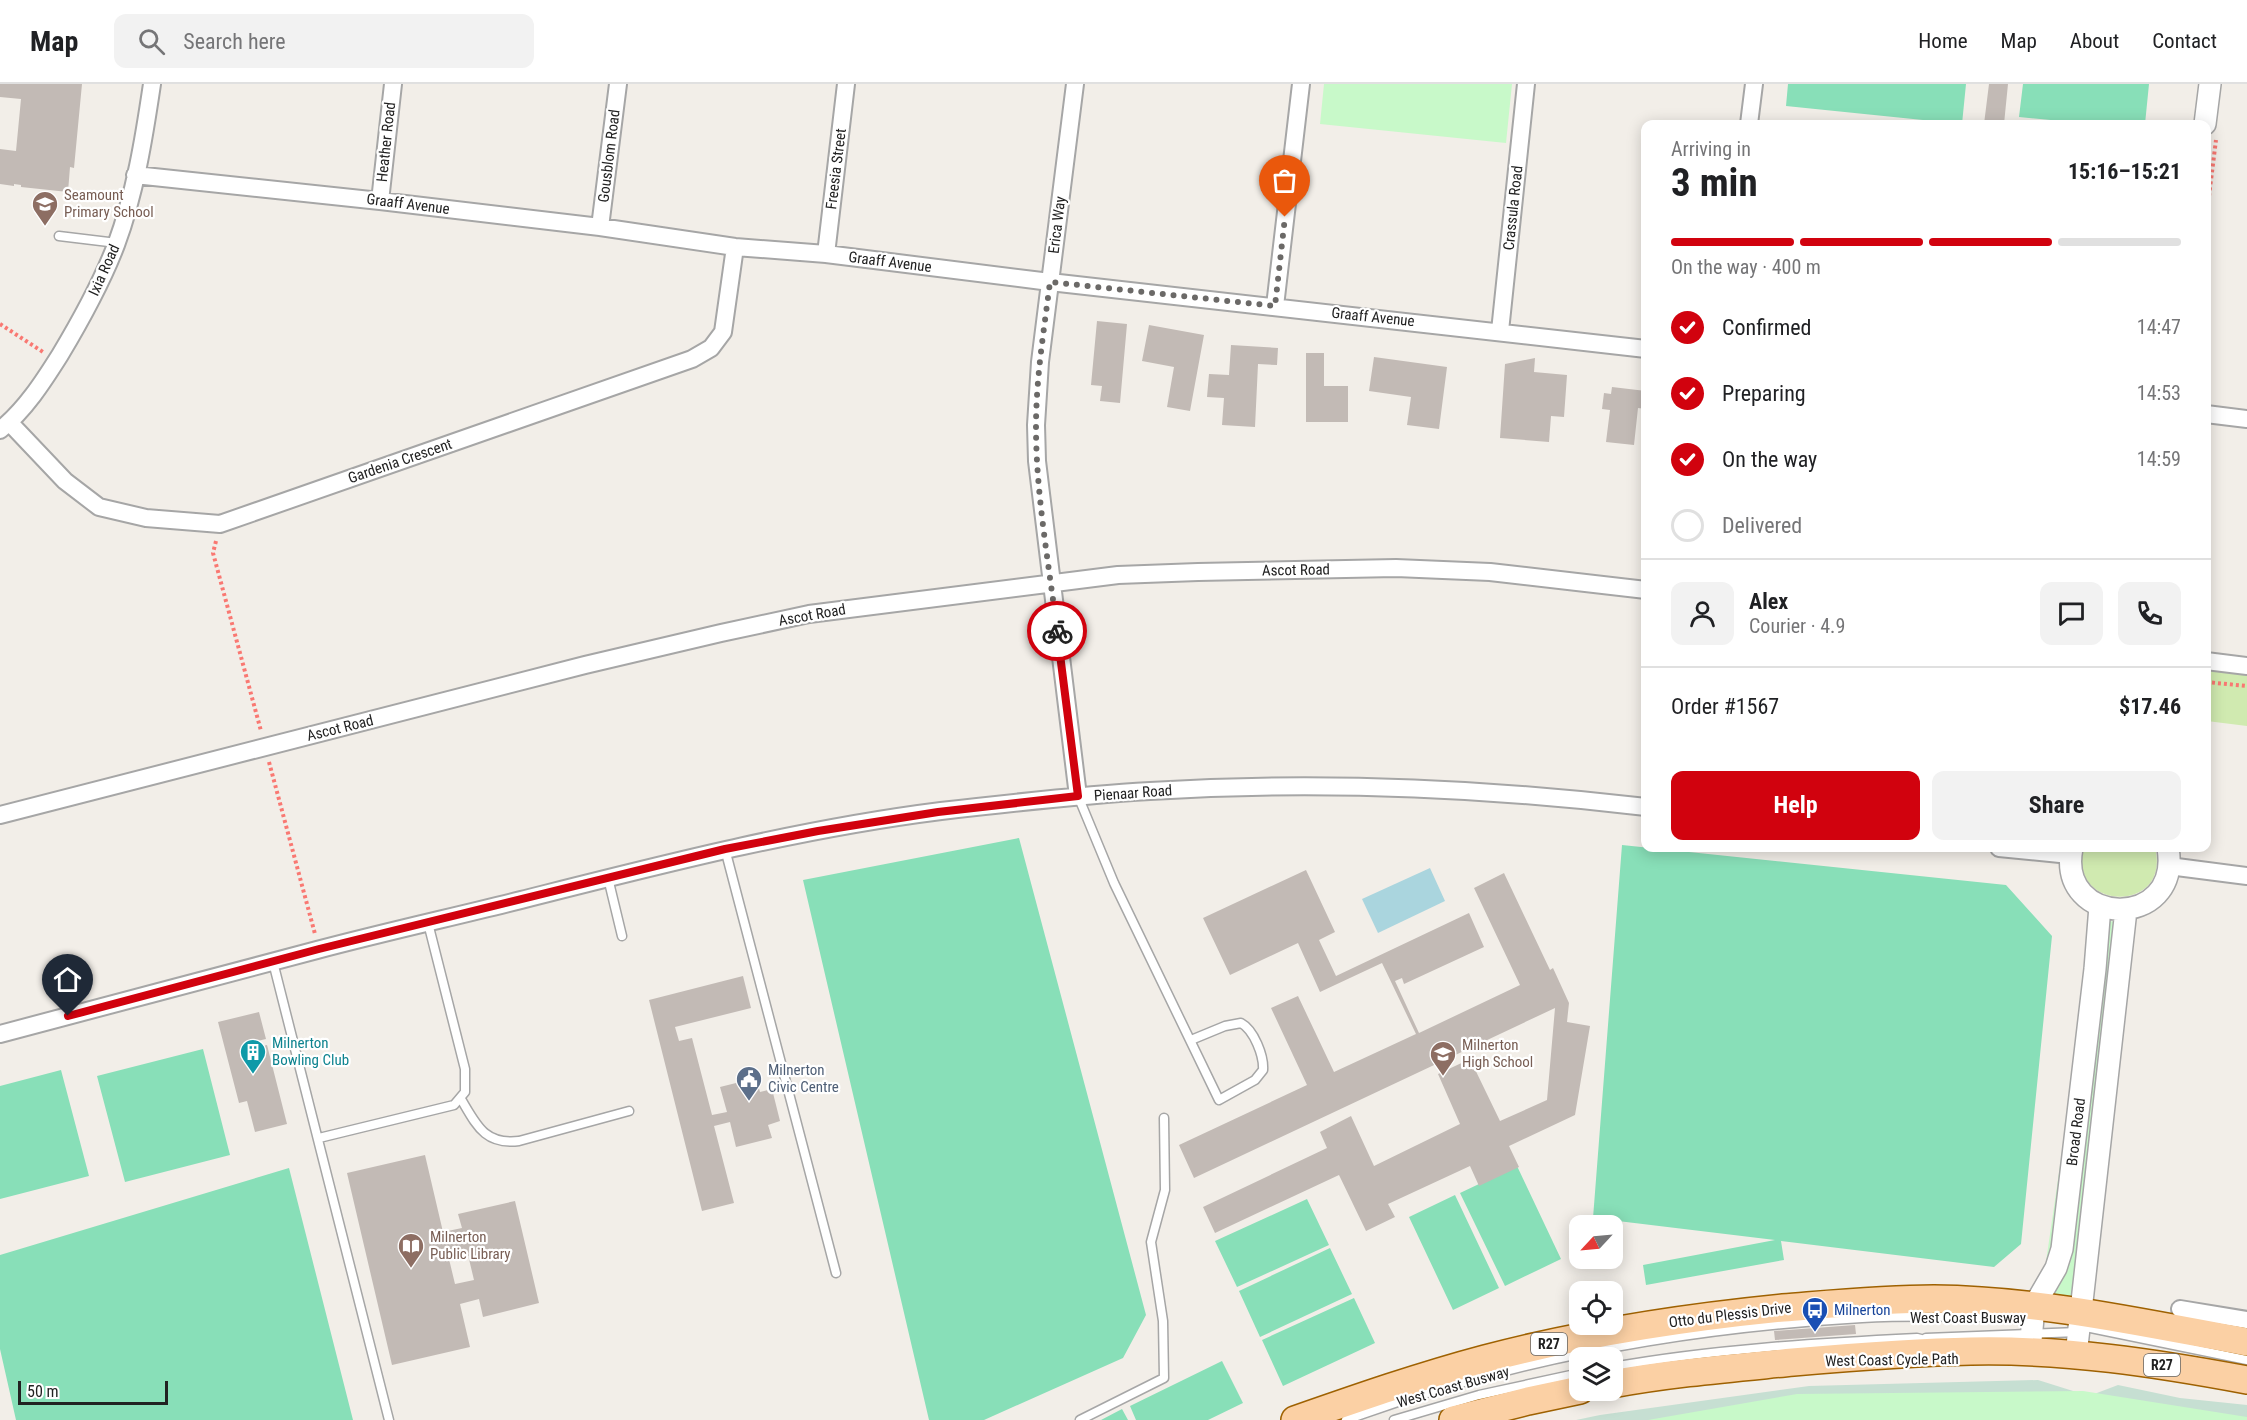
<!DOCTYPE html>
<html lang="en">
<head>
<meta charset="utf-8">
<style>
	body { margin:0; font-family:"Roboto Condensed",sans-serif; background:#f2f2f2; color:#202124; height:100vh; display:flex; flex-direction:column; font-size:22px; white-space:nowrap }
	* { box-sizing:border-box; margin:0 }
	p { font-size:20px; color:#757577 }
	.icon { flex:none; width:33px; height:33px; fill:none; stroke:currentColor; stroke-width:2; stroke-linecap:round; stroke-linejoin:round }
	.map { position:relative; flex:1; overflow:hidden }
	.side { position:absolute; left:1641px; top:36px; width:570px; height:732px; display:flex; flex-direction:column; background:#fff; border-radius:12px; box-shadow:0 3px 15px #0003 }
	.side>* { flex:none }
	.needle { width:39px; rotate:244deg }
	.controls { position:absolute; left:1569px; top:1131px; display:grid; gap:12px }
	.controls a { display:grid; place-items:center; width:54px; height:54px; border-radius:12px; background:#fff; box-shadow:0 3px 15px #0003; font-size:30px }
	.scale { position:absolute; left:18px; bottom:15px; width:150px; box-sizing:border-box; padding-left:6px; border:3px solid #222; border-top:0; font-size:16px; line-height:21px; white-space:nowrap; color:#222; -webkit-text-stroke:4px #fff; paint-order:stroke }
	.pin { position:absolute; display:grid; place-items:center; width:51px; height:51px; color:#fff; margin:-62px -26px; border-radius:50% 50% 50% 0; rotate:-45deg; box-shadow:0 0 6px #0007 }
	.pin .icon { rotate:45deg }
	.courier { position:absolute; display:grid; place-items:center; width:60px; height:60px; margin:-30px; border:4px solid #d1020e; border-radius:50%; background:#fff; color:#222; box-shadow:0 2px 8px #0007 }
	.overview em { font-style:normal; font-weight:700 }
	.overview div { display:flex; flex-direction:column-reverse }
	.overview { display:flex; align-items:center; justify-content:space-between; height:102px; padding:0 30px }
	h1 { font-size:39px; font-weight:700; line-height:45px }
	.bar { display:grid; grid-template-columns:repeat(4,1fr); gap:9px 6px; align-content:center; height:72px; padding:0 30px }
	.bar i { height:8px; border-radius:4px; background:#e0e0e0 }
	.bar .current { background:#d1020e }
	.bar p { grid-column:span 4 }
	.line { display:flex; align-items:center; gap:15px; padding:0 30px; border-top:2px solid #e0e0e0 }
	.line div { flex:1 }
	.round { display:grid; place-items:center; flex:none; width:63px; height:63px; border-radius:12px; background:#f2f2f2 }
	ol { padding:0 30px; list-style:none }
	li { display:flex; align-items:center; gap:18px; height:66px }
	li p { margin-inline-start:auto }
	li .icon { padding:6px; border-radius:50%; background:#d1020e; color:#fff; stroke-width:4 }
	li:last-child { color:#757577 }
	li i { width:33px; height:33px; border:3px solid #e0e0e0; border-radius:50% }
	.cta { display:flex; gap:12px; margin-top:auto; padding:12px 30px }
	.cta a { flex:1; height:69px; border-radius:12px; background:#d1020e; color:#fff; font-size:24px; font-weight:700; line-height:69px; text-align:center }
	.cta a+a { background:#f2f2f2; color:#202124 }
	header { display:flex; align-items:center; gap:36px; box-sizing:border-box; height:84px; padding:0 30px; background:#fff; border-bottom:2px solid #e0e0e0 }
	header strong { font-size:28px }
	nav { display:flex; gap:33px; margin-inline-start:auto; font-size:21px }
	.search { width:420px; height:54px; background:#f2f2f2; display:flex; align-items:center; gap:15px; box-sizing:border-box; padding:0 21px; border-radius:12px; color:#757577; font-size:22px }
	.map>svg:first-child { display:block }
	.grass { fill:#d0eab0 }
	.wetland { fill:#c6dfd2 }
	.park { fill:#c8f9c9 }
	.pitch { fill:#88dfb8 }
	.water { fill:#aad5de }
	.building { fill:#c2bab5; fill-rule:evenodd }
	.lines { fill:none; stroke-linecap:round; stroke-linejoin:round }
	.service-casing { stroke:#a6a6a6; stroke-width:11 }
	.minor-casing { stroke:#a6a6a6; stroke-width:20 }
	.tertiary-casing { stroke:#a6a6a6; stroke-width:24 }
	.primary-casing { stroke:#9e6101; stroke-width:30 }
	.path { stroke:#f97872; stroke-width:4; stroke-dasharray:3 3; stroke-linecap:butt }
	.service { stroke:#fff; stroke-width:8 }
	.minor { stroke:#fff; stroke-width:16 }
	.tertiary { stroke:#fff; stroke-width:21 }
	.primary { stroke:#fbd0a4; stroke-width:27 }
	.done { stroke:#6b6967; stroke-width:6; stroke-dasharray:0 10.8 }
	.route { stroke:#d1020e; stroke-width:8 }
	.labels { text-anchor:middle; stroke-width:4.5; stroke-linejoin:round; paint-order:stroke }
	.shield { fill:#fff; stroke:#646464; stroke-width:1.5 }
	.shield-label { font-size:14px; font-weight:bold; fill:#222 }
	.street-label { font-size:15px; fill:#222; stroke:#fff }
	.education-label { font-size:15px; fill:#785e54; stroke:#fff; text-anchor:start }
	.culture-label { font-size:15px; fill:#0d838f; stroke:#fff; text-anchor:start }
	.service-label { font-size:15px; fill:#4e5e75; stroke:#fff; text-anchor:start }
	.transit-label { font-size:15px; fill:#164399; stroke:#fff; text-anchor:start }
</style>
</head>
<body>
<header>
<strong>Map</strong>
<div class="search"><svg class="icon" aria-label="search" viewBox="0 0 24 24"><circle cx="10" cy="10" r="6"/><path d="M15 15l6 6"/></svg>Search here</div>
<nav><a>Home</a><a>Map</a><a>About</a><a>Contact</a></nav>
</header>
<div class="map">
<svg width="2247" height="1336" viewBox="0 0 2247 1336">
	<rect width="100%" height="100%" fill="#f2eee8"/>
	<path class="grass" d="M2206,577l41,5v60l-40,-5z
		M2084,764h71c17,67 -89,63 -71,0z"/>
	<path class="wetland" d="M2038,1296l51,16 29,-11 62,13 67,7v15h-671l24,-5 209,-29z"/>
	<path class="park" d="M1324,0h188l-6,59 -186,-19z
		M2096,835l20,3 -41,377 -34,-3z
		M2083,1307l164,26v3h-599l149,-26z"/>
	<path class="pitch" d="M1788,0h178l-4,40 -176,-18z
		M2023,0h126l-4,40h-52l-74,-7z
		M1019,754l127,477 -23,43 -139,62h-55l-126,-540z
		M1622,761l384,40 46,51 -31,308 -27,23 -213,-26 3,19 -138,25 -3,-20 132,-25 -182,-22z
		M203,965l27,106 -105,27 -28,-106z
		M61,986l28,106 -89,23v-113z
		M1517,1082l44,93 -56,27 -45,-93z
		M289,1084l64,252h-337l-16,-71v-94z
		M1455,1111l44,93 -46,22 -44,-93z
		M1307,1115l22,46 -92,42 -22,-46z
		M1330,1164l22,46 -92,43 -21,-46z
		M1354,1214l21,45 -92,43 -21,-46z
		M1222,1277l21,42 -35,17h-72l-6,-14z
		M1122,1325l6,11h-27z"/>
	<path class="water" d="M1430,784l15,33 -67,32 -16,-34z"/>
	<path class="building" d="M0,0h82l-8,84 -4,-1 -2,25 -47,-5v-2l-7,-1v2l-14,-2v-35l16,2 5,-52 -21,-2z
		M1989,0h19l-4,40h-20z
		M1097,237l30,3 -7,79 -20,-2 2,-15 -11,-1z
		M1149,241l55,10 -14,76 -23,-4 7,-40 -32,-6z
		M1231,261l47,3 -1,17 -19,-1 -3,63 -33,-2 2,-27 -17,-1 2,-23 20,1z
		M1306,269h18v33h24v36h-42z
		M1374,273l73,10 -8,62 -32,-4 4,-28 -42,-6z
		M1535,274l-1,14 33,3 -3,42 -13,-1 -2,26 -49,-4 5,-74z
		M1612,303l34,4v18l-8,-1 -4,37 -28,-3 4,-32 -8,-1 2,-16 7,1z
		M1306,786l29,62 -16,8 17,36 133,-63 15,34 -80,37 -2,-6 -7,3 24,52 101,-48 -46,-97 30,-15 46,97 3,-2 16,35 -2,19 23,4 -15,89 -66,31 10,21 -40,19 -9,-20 -82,38 7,13 -29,14 -27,-56 -124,58 -12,-26 124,-59 -7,-16 31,-16 23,50 86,-42 -22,-50 32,-15 30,62 47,-21 8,-92 -361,170 -15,-33 128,-60 -36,-77 27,-12 36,76 82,-38 -34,-71 -62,29 -22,-49 -68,32 -27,-57z
		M743,892l8,32 -76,19 4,14 13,-3 20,77 15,-3 -7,-25 36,-9 4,14 12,-3 8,32 -12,4 4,13 -36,9 -6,-25 -16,4 20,77 -32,8 -53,-211z
		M259,928l7,27 -21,5 1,6 21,-5 20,79 -32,8 -8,-31 -8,2 -21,-81z
		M425,1071l18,77 19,-4 -4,-14 57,-13 24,102 -56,14 -4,-18 -19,5 10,43 -78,18 -45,-192zM468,1171l6,25 -19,4 -6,-25z
		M1855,1241l1,9 -81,6 -1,-9z"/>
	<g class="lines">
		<g class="service-casing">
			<path id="service" d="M59,152l58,7
				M1078,712l36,87 105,217 36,-20 8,-10c1,-14 -9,-40 -22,-47l-16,3 -34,14
				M725,765l111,424
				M608,794l14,58
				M273,878l116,458
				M461,1015c16,27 24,46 58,42l110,-30
				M319,1054l135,-33 11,-13v-23l-37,-146
				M2081,1242l166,34
				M1926,1254l152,-6
				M1612,1283c101,-18 204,-24 305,-29l16,4
				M1080,1336l84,-42 -1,-57 -12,-79 14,-52 -1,-72
				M1346,1336c166,-61 340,-92 516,-102 56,-3 112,-1 168,0
				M1394,1336l85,-25 101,-22"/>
		</g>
		<g class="minor-casing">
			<path id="minor" d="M1075,0l-35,278 -4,63 1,36 41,335
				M1749,40l5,-40
				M135,91l245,26 220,26 135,20 91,7 224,28 596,67
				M380,117l13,-117
				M600,143l18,-143
				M826,170l20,-170
				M1275,222l26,-222
				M1500,247l26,-247
				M2206,330l41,5
				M9,338l56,59 34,26 47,11 74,6 472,-165 19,-11 12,-16 12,-85
				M0,346c25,-20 43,-48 60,-75 21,-35 41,-71 56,-110 19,-51 28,-107 36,-161
				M2206,577l41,5
				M0,731l585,-150 136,-32 88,-19 309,-39 80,-3 198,-4 94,4 156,18
				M1999,764l71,7
				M2169,782l78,10
				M0,950c106,-28 211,-56 317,-84 68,-18 136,-33 204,-50 139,-35 277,-71 420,-89 69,-8 139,-16 209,-20 163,-10 334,-3 496,16
				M2180,1225l67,11"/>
		</g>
		<g class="tertiary-casing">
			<path id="tertiary" d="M2205,40l5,-40
				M2072,764c-16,80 110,83 96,0
				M2030,1268l4,-46 22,-38 6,-19 33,-280 5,-63
				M2076,1271l50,-445"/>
		</g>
		<g class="primary-casing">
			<path id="primary" d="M1612,1300c60,-11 121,-16 181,-22 59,-5 119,-10 178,-11 93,-2 185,12 276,29
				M1295,1336c63,-22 126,-44 190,-61 98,-26 197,-41 298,-51 50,-4 100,-9 151,-9 105,1 209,24 313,43
				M1453,1336l75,-19 52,-11"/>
		</g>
		<path class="path" d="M2206,136l10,-80
			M0,240l43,28
			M216,457l-3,12 48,178
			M2206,598l41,4
			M269,678l46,172"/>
		<use href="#service" class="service"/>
		<use href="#minor" class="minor"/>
		<use href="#tertiary" class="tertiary"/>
		<use href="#primary" class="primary"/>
	</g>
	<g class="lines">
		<path class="done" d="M1057,547c-8,-67 -21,-136 -21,-204 0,-49 8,-97 14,-145l225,24 10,-89"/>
		<path class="route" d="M68,932l251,-67 406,-100 93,-18 120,-19 140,-16 -21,-165"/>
	</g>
	<defs>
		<g id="school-pin" transform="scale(1.35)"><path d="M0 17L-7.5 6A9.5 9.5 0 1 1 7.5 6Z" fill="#8d6e63" stroke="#fff"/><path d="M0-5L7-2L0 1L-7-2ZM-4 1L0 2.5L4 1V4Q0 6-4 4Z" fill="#fff"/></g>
		<g id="building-pin" transform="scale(1.35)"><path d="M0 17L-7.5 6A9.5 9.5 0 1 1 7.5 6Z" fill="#0f9aa8" stroke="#fff"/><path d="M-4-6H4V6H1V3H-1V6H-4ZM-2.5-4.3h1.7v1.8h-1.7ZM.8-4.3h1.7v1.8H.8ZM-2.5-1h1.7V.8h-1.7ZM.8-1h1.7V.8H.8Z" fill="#fff"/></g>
		<g id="civic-pin" transform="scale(1.35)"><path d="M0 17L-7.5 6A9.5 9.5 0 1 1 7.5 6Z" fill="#5c6f8a" stroke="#fff"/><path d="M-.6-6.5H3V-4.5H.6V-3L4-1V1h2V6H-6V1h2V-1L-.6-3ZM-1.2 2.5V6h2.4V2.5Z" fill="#fff"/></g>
		<g id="library-pin" transform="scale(1.35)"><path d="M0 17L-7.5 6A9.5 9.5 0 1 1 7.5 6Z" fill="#8d6e63" stroke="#fff"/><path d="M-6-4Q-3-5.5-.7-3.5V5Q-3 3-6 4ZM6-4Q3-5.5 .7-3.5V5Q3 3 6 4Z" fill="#fff"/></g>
		<g id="bus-pin" transform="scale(1.35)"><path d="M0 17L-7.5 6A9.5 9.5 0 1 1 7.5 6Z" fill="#1a4fb4" stroke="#fff"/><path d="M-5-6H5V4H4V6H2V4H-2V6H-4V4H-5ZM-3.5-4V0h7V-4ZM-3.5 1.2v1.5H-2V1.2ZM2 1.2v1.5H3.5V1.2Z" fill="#fff"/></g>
	</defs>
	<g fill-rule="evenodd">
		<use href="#school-pin" x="45" y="120"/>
		<use href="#building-pin" x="253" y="968"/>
		<use href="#school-pin" x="1443" y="970"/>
		<use href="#civic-pin" x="749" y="995"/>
		<use href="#library-pin" x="411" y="1162"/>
		<use href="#bus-pin" x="1815" y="1226"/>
	</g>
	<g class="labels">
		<g class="shield">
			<rect x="1531" y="1249" width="36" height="22" rx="4.5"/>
			<rect x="2144" y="1270" width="36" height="22" rx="4.5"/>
		</g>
		<g class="shield-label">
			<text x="1549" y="1265">R27</text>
			<text x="2162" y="1286">R27</text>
		</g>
		<g class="street-label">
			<text transform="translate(386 58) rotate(-84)" y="5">Heather Road</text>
			<text transform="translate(609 72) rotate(-83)" y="5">Gousblom Road</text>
			<text transform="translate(836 85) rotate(-83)" y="5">Freesia Street</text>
			<text transform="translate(408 120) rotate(7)" y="5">Graaff Avenue</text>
			<text transform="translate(1513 124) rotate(-84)" y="5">Crassula Road</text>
			<text transform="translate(1057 141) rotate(-83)" y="5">Erica Way</text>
			<text transform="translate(890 178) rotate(7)" y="5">Graaff Avenue</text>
			<text transform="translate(104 186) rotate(-66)" y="5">Ixia Road</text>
			<text transform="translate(1373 233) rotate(6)" y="5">Graaff Avenue</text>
			<text transform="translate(400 377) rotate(-19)" y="5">Gardenia Crescent</text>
			<text transform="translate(1296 486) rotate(-1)" y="5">Ascot Road</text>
			<text transform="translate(812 531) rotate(-10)" y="5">Ascot Road</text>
			<text transform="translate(340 644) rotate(-14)" y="5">Ascot Road</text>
			<text transform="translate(1133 709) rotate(-4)" y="5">Pienaar Road</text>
			<text transform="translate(2076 1048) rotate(-83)" y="5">Broad Road</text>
			<text transform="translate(1730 1231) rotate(-7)" y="5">Otto du Plessis Drive</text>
			<text x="1968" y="1239">West Coast Busway</text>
			<text transform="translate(1892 1276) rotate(-1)" y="5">West Coast Cycle Path</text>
			<text transform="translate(1453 1303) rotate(-16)" y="5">West Coast Busway</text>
		</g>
		<g class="education-label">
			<text x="64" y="116">Seamount<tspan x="64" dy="17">Primary School</tspan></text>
			<text x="1462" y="966">Milnerton<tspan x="1462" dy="17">High School</tspan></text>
			<text x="430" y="1158">Milnerton<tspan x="430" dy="17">Public Library</tspan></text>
		</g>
		<g class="culture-label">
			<text x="272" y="964">Milnerton<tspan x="272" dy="17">Bowling Club</tspan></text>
		</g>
		<g class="service-label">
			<text x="768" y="991">Milnerton<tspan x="768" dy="17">Civic Centre</tspan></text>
		</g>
		<g class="transit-label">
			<text x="1834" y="1231">Milnerton</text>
		</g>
	</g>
</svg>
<div class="controls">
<a><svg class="needle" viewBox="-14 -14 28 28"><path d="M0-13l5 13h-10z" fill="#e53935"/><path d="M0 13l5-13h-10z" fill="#757577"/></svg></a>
<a><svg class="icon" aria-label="locate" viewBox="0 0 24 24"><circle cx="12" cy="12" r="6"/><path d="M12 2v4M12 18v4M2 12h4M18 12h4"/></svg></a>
<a><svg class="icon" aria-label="layers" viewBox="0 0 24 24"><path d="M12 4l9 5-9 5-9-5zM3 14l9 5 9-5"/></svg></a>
</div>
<div class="scale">50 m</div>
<div class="pin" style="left:1285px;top:133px;background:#ea580c"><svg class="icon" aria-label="bag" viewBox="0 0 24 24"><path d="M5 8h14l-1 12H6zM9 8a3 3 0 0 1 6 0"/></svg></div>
<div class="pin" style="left:68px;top:932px;background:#1f2937"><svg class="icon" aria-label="home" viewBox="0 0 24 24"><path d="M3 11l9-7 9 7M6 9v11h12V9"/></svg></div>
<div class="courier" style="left:1057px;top:547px"><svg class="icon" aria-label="bike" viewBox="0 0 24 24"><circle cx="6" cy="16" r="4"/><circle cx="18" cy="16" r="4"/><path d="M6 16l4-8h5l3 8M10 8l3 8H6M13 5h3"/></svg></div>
<section class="side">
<div class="overview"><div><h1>3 min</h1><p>Arriving in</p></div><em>15:16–15:21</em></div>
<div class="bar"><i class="current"></i><i class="current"></i><i class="current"></i><i></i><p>On the way · 400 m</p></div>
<ol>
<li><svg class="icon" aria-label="check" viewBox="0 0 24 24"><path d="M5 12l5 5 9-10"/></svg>Confirmed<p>14:47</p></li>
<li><svg class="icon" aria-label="check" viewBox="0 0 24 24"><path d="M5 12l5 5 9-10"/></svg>Preparing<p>14:53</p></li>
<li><svg class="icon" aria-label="check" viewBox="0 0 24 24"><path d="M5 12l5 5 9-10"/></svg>On the way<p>14:59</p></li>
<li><i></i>Delivered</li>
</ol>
<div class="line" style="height:108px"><a class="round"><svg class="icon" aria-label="person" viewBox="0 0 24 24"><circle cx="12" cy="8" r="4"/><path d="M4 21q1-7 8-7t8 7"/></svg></a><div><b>Alex</b><p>Courier · 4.9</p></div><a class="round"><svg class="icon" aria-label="chat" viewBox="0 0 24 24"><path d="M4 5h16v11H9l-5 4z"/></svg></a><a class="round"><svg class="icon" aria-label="phone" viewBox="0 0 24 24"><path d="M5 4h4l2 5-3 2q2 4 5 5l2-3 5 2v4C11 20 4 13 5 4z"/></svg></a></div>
<div class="line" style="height:78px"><div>Order #1567</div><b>$17.46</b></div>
<div class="cta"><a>Help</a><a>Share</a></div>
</section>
</div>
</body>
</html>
